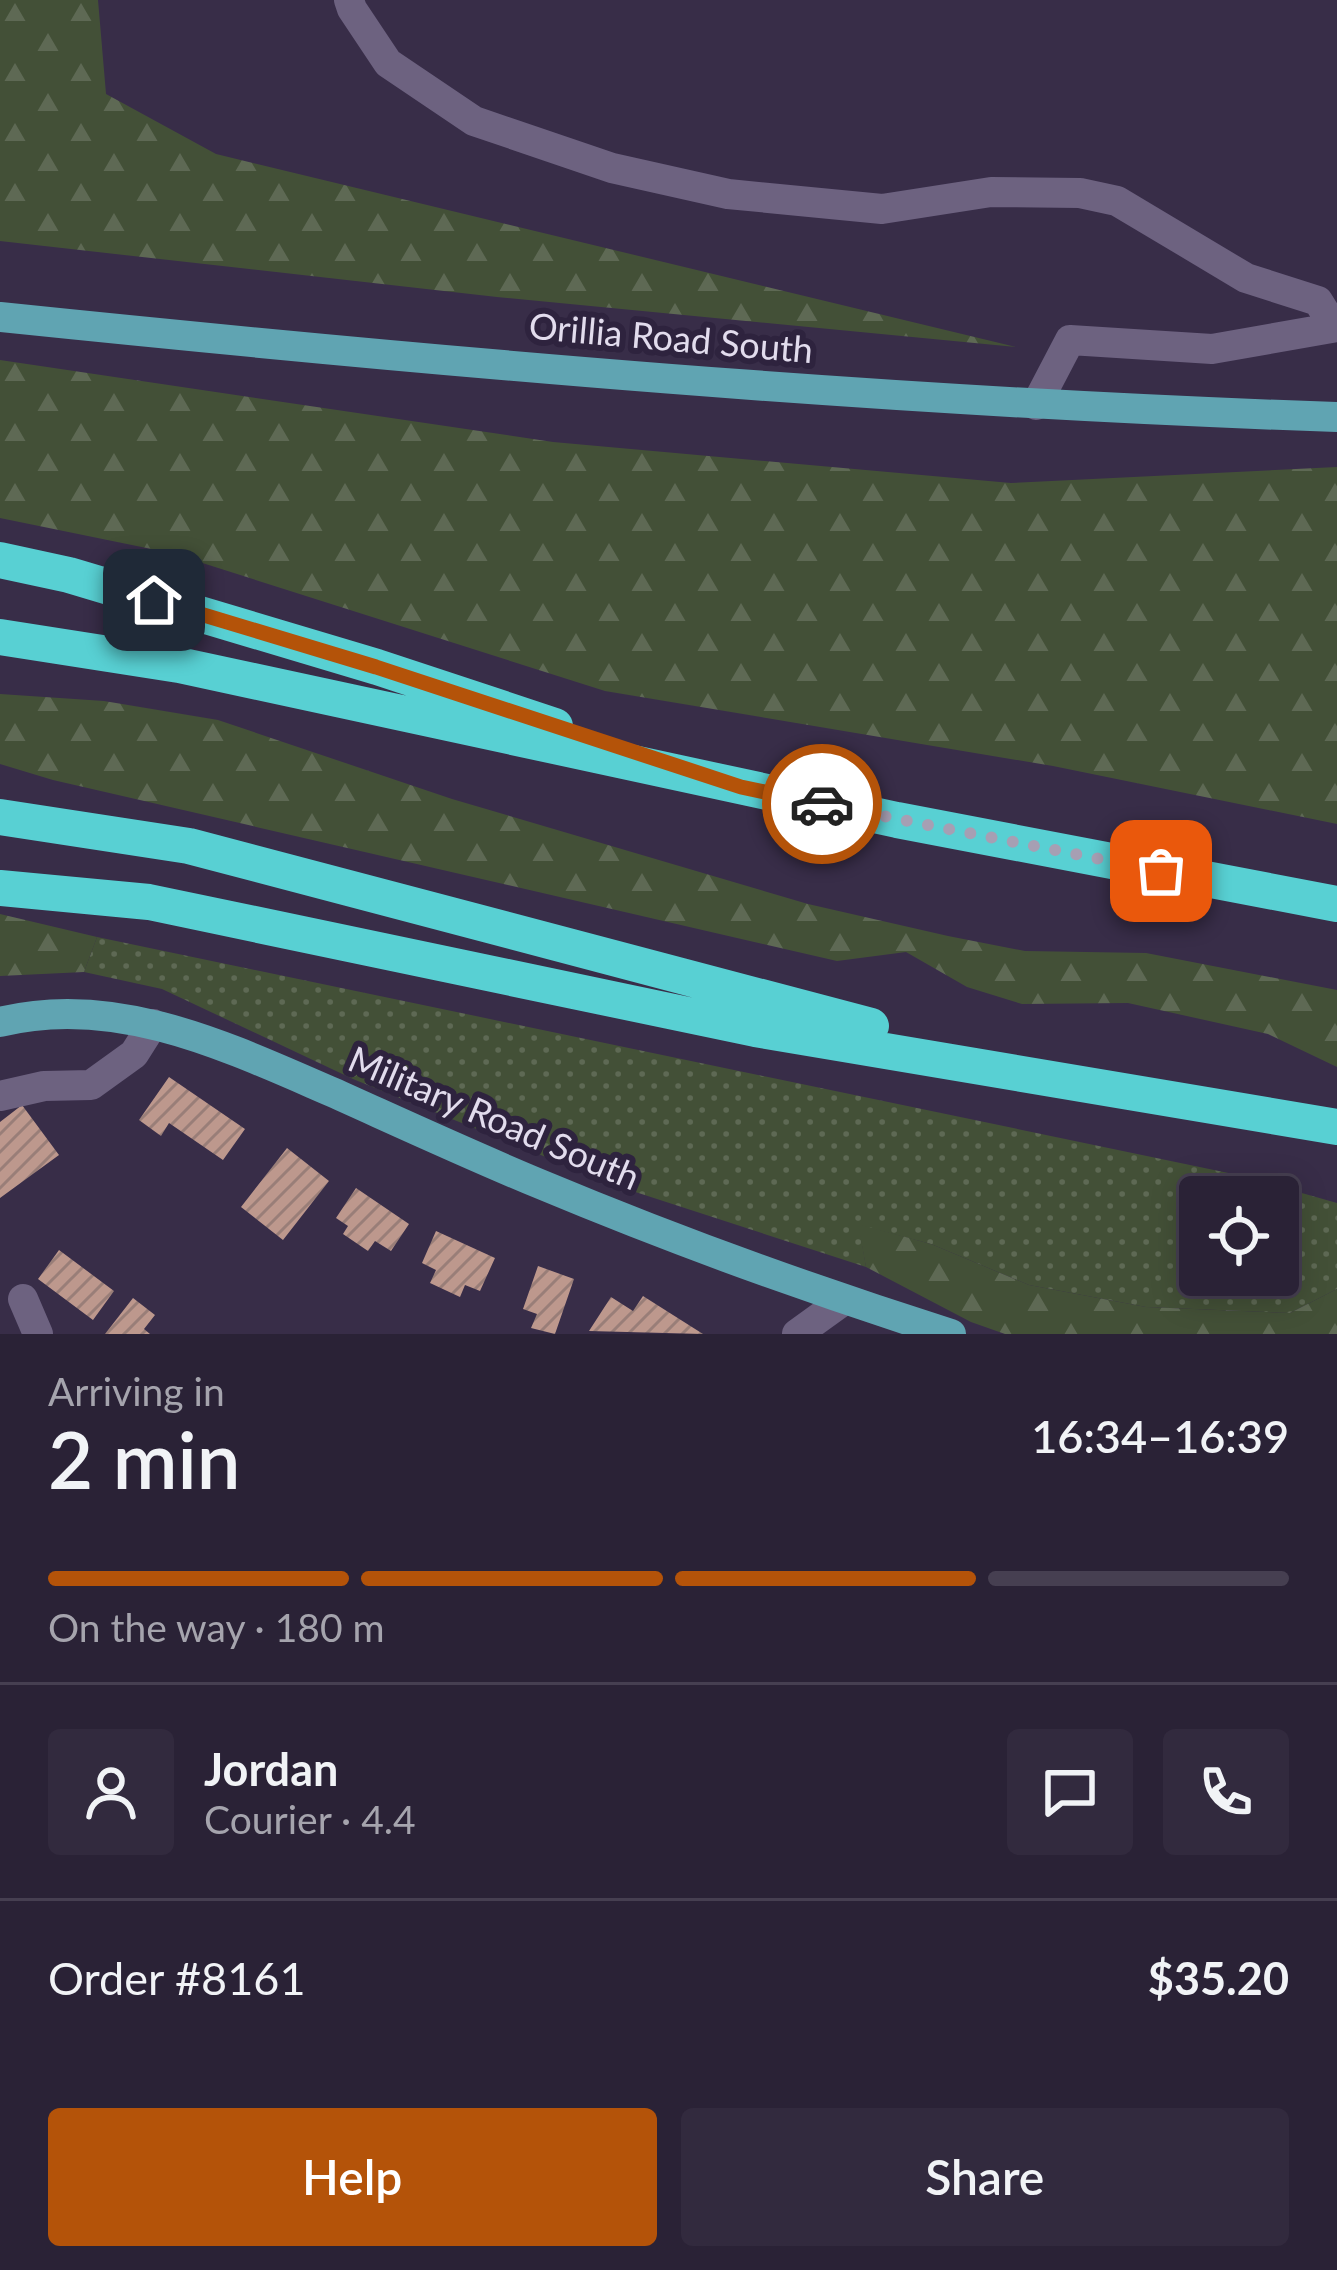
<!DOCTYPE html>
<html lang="en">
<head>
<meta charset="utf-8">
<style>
	body { margin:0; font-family:Lato,sans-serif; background:#322a3e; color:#f1f3f6; height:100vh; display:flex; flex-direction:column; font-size:45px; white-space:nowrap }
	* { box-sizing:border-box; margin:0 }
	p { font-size:39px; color:#a5a4ad }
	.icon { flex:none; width:66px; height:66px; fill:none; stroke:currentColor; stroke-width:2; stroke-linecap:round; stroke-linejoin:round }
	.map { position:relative; height:1334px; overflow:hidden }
	.details { display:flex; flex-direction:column; background:#2a2236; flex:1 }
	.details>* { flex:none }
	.tools { position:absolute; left:1179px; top:1176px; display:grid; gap:24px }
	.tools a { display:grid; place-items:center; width:120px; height:120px; border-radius:12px; background:#2a2236; box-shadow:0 6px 30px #0003,0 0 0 3px #463f51; font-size:60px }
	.pin { position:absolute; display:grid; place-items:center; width:102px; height:102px; color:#fff; margin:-51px; border-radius:24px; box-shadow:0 6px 18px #0006 }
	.courier { position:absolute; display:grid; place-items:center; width:120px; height:120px; margin:-60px; border:9px solid #b45309; border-radius:50%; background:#fff; color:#222; box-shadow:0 3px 15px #0007 }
	.headline em { font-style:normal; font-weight:600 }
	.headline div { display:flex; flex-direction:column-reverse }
	.headline { display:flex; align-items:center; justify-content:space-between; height:204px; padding:0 48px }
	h1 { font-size:78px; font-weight:600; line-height:90px }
	.bar { display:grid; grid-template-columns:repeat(4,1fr); gap:18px 12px; align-content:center; height:144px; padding:0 48px }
	.bar i { height:15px; border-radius:9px; background:#463f51 }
	.bar .current { background:#b45309 }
	.bar p { grid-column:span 4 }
	.line { display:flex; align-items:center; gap:30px; padding:0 48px; border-top:3px solid #463f51 }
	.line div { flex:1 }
	.round { display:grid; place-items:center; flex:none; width:126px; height:126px; border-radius:12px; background:#322a3e }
	.primary-button { display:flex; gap:24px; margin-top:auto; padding:24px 48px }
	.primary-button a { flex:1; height:138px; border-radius:12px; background:#b45309; color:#fff; font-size:48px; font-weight:600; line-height:138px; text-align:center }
	.primary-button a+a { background:#322a3e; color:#f1f3f6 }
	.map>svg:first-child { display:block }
	.grass { fill:url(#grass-dots); fill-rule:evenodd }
	.forest { fill:url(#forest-firs) }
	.building { fill:url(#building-hatch) }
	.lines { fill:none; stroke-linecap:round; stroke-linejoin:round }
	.minor { stroke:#6d6280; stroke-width:30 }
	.major { stroke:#60a4b2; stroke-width:30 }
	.highway { stroke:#58d0d3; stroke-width:36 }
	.done { stroke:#a69fb3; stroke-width:12; stroke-dasharray:0 21.6 }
	.route { stroke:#b45309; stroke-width:15 }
	.labels { text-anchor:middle; stroke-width:12; stroke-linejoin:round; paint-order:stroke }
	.street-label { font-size:36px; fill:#e2dced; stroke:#2e233e }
</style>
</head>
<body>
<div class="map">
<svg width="1337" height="1334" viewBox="0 0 1337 1334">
	<defs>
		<pattern id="grass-dots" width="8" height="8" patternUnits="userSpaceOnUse" patternTransform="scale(3)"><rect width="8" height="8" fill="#435037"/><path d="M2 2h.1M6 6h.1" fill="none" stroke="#5e6954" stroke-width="1.8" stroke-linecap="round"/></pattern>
		<pattern id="forest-firs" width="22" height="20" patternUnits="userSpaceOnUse" patternTransform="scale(3)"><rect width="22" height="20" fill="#435037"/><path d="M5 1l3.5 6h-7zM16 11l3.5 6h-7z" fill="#5e6954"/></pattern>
		<pattern id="building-hatch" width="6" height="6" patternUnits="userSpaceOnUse" patternTransform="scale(3)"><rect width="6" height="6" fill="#bd988d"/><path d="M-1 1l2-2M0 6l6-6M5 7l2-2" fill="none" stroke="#997e78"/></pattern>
	</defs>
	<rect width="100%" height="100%" fill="#382d48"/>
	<path class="grass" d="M97,937l1141,238 99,28v86l-47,24 -144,-6 -117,-22 -98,-41 -72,-19 7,42 -246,-80 -267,-108 -191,-90 -78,-17zM1200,1197h78v78h-78z"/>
	<path class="forest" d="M0,0h98l8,94 110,60 800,193 -519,-50 -497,-56z
		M0,360l553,82 458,41 326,-16v357l-284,-58 -448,-75 -434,-138 -171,-35z
		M0,694l104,7 114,19 234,79 356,105 140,32 77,15 121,2 191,37v77l-69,-33 -140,-31 -106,1 -55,-17 -61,-35 -69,9 -784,-181 -53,-16z
		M0,914l97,23 -13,35 -84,4z
		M858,1224l73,20 98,41 117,22 144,6 47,-24v45h-332l-34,-12 -105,-55z"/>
	<path class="building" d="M169,1077l76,52 -22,31 -54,-37 -8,13 -22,-16z
		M22,1105l37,50 -59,43v-76z
		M287,1148l42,33 -46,59 -42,-33z
		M356,1188l53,36 -18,27 -16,-10 -7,10 -25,-17 5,-8 -12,-8z
		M436,1231l59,27 -15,33 -15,-6 -5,12 -30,-14 6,-13 -14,-7z
		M59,1250l55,41 -21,29 -55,-41z
		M538,1266l36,13 -19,55 -24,-6 6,-14 -14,-5z
		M643,1296l60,38 -114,-3 22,-34 22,14z
		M133,1298l22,17 -11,14 6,5h-45z"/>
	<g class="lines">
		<path class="minor" d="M349,0l3,9 36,54 86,58 138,47 116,26 154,15 109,-17 89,1 37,8 129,77 72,23 16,26
			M1036,405l34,-65 142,9 125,-22
			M0,1096l44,-10 47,-1 43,-31 19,-30
			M23,1299l15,35
			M797,1334l47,-34"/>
		<path class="major" d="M0,317c445,46 890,85 1337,100
			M0,1022c116,-29 228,25 332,70 69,31 138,63 208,92 134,56 272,106 411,150"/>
		<path class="highway" d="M0,560l69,15 308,92 178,59
			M0,637l179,28 718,155 440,84
			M0,817l189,29 682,180
			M0,888l149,14 606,127 582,98"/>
	</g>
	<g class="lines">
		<path class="done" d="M822,804l339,67"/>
		<path class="route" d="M154,600l222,67 365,120 81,17"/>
	</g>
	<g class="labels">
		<g class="street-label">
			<text transform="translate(671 338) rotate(5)" y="13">Orillia Road South</text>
			<text transform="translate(494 1118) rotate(23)" y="13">Military Road South</text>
		</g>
	</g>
</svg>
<div class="tools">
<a><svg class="icon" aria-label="locate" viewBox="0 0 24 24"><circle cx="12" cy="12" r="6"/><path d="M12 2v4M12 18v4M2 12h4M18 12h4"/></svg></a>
</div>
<div class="pin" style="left:1161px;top:871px;background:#ea580c"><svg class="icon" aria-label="bag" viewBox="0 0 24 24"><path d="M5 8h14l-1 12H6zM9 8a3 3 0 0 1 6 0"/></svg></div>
<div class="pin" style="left:154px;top:600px;background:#1f2937"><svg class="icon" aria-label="home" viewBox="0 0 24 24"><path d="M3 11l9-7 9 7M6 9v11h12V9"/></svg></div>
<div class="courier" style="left:822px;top:804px"><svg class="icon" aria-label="car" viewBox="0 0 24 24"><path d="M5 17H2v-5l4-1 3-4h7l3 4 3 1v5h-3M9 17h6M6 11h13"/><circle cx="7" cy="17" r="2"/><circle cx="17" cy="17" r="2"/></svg></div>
</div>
<section class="details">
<div class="headline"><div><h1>2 min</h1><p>Arriving in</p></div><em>16:34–16:39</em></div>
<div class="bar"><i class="current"></i><i class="current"></i><i class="current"></i><i></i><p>On the way · 180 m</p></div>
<div class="line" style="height:216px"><a class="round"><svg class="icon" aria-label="person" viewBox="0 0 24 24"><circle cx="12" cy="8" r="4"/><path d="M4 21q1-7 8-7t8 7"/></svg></a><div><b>Jordan</b><p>Courier · 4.4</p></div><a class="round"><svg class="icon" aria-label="chat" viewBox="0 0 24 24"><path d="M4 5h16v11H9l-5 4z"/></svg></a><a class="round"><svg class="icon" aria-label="phone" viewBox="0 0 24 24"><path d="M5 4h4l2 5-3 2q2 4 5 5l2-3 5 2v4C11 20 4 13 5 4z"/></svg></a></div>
<div class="line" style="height:156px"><div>Order #8161</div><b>$35.20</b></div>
<div class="primary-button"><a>Help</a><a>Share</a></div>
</section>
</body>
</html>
